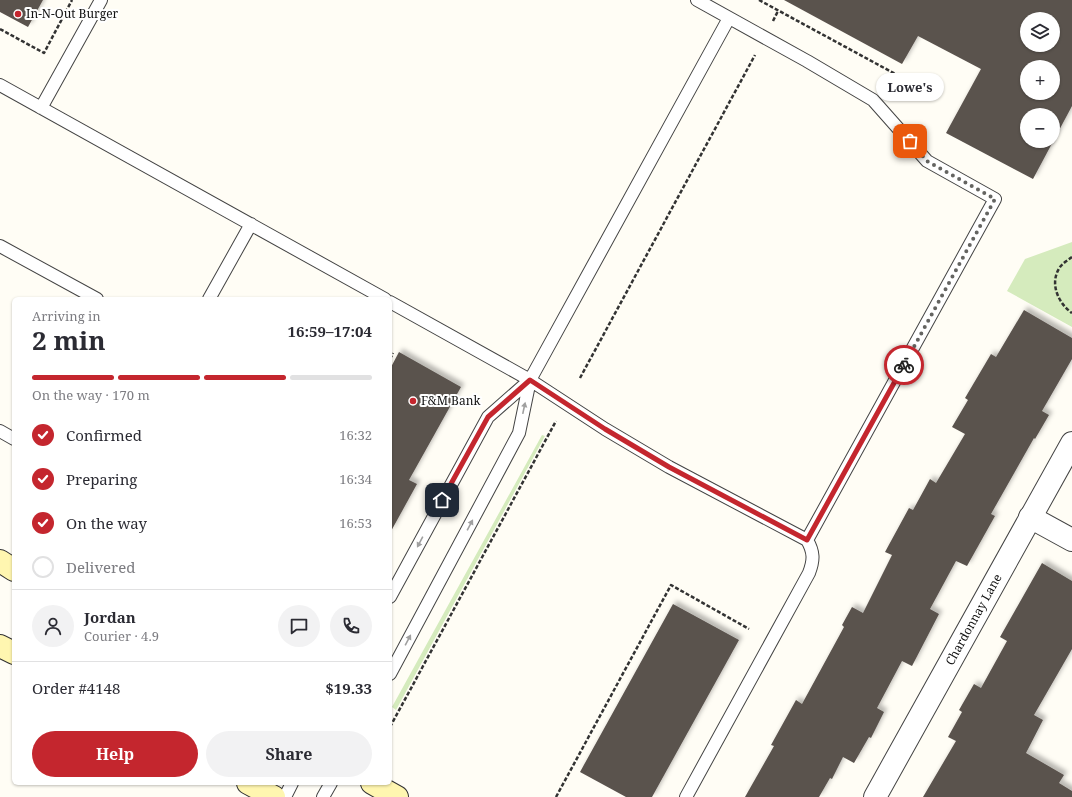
<!DOCTYPE html>
<html lang="en">
<head>
<meta charset="utf-8">
<style>
	body { margin:0; font-family:"Noto Serif",serif; background:#f2f2f3; color:#2b2b33; height:100vh; display:flex; flex-direction:column; font-size:15px; white-space:nowrap }
	* { box-sizing:border-box; margin:0 }
	p { font-size:13px; color:#7c7c81 }
	.icon { flex:none; width:22px; height:22px; fill:none; stroke:currentColor; stroke-width:2; stroke-linecap:round; stroke-linejoin:round }
	.map { position:relative; flex:1; overflow:hidden }
	.sheet { position:absolute; left:12px; top:297px; width:380px; height:488px; display:flex; flex-direction:column; background:#fff; border-radius:6px; box-shadow:0 1px 3px #0004 }
	.sheet>* { flex:none }
	.controls { position:absolute; left:1020px; top:12px; display:grid; gap:8px }
	.controls a { display:grid; place-items:center; width:40px; height:40px; border-radius:50%; background:#fff; box-shadow:0 1px 3px #0004; font-size:20px }
	.pin { position:absolute; display:grid; place-items:center; width:34px; height:34px; color:#fff; margin:-17px; border-radius:8px; box-shadow:0 2px 6px #0006 }
	.courier { position:absolute; display:grid; place-items:center; width:40px; height:40px; margin:-20px; border:3px solid #c4262e; border-radius:50%; background:#fff; color:#222; box-shadow:0 1px 5px #0007 }
	.bubble { position:absolute; height:28px; border-radius:14px; background:#fff; box-shadow:0 1px 3px #0004; font-size:13px; font-weight:700; line-height:28px; text-align:center }
	.head em { font-style:normal; font-weight:700 }
	.head div { display:flex; flex-direction:column-reverse }
	.head { display:flex; align-items:center; justify-content:space-between; height:68px; padding:0 20px }
	h1 { font-size:26px; font-weight:700; line-height:30px }
	.bar { display:grid; grid-template-columns:repeat(4,1fr); gap:6px 4px; align-content:center; height:48px; padding:0 20px }
	.bar i { height:5px; border-radius:3px; background:#e1e1e2 }
	.bar .on { background:#c4262e }
	.bar p { grid-column:span 4 }
	.line { display:flex; align-items:center; gap:10px; padding:0 20px; border-top:1px solid #e1e1e2 }
	.line div { flex:1 }
	.round { display:grid; place-items:center; flex:none; width:42px; height:42px; border-radius:21px; background:#f2f2f3 }
	ol { padding:0 20px; list-style:none }
	li { display:flex; align-items:center; gap:12px; height:44px }
	li p { margin-inline-start:auto }
	li .icon { padding:4px; border-radius:50%; background:#c4262e; color:#fff; stroke-width:4 }
	li:last-child { color:#7c7c81 }
	li i { width:22px; height:22px; border:2px solid #e1e1e2; border-radius:50% }
	.button { display:flex; gap:8px; margin-top:auto; padding:8px 20px }
	.button a { flex:1; height:46px; border-radius:24px; background:#c4262e; color:#fff; font-size:16px; font-weight:700; line-height:46px; text-align:center }
	.button a+a { background:#f2f2f3; color:#2b2b33 }
	.map>svg:first-child { display:block }
	.green { fill:#d5ebbd }
	.building { fill:#5a524d; fill-rule:evenodd; filter:url(#shadow) }
	.lines { fill:none; stroke-linecap:round; stroke-linejoin:round }
	.lane-casing { stroke:#444; stroke-width:14 }
	.street-casing { stroke:#444; stroke-width:24 }
	.secondary-casing { stroke:#333; stroke-width:24 }
	.path { stroke:#333; stroke-width:2.5; stroke-dasharray:4 2; stroke-linecap:butt }
	.lane { stroke:#fff; stroke-width:12 }
	.street { stroke:#fff; stroke-width:22 }
	.secondary { stroke:#fff6b0; stroke-width:22 }
	.oneway { fill:#a0a0a0 }
	.done { stroke:#646461; stroke-width:4; stroke-dasharray:0 7.2 }
	.route { stroke:#c4262e; stroke-width:5 }
	.poi-dot { fill:#c4262e; stroke:#fff; stroke-width:1.5 }
	.labels { text-anchor:middle; stroke-width:4; stroke-linejoin:round; paint-order:stroke }
	.poi-label { font-size:12px; fill:#111; stroke:#fff; text-anchor:start }
	.street-label { font-size:12px; fill:#111; stroke:#fff }
</style>
</head>
<body>
<div class="map">
<svg width="1072" height="797" viewBox="0 0 1072 797">
	<defs>
		<filter id="shadow"><feDropShadow dx="3.5" dy="-3.5" stdDeviation="2" flood-color="#0004"/></filter>
	</defs>
	<rect width="100%" height="100%" fill="#fffdf5"/>
	<path class="green" d="M1072,242v85l-65,-36 18,-32z
		M542,435l3,1 -149,274 -4,-3z"/>
	<path class="building" d="M0,0h43l-15,27 -28,-15z
		M784,0h288v106l-39,73 -87,-46 35,-64 -63,-33 -16,28zM1027,19h26v26h-26zM1027,67h26v26h-26zM1027,115h26v26h-26z
		M1024,310l48,28v21l-30,52 7,4 -14,24 -1,-1 -43,76 4,2 -28,50 -11,-5 -26,48 9,5 -27,52 -10,-5 -25,47 7,4 -13,26 -2,-1 -15,26 -11,-6 -11,22 -2,-1 -11,19h-74l29,-51 -3,-1 25,-45 6,4 42,-77 -2,-2 10,-18 11,6 29,-58 -7,-3 24,-44 4,2 17,-31 6,4 29,-49 -13,-7 16,-27 -3,-2 26,-44 5,3z
		M399,352l62,35 -52,93 8,4 -27,49v-164z
		M1042,563l30,18v68l-38,66 9,5 -17,33 38,22 -5,8 13,8v6h-149l33,-56 -8,-4 14,-25 -3,-2 15,-26 7,4 26,-47 -7,-4z
		M673,604l66,36 -87,157h-26l-46,-25z"/>
	<g class="lines">
		<g class="lane-casing">
			<path id="lane" d="M697,0l110,61 66,39 54,61 68,38 -188,341
				M0,85l385,214
				M41,108l60,-108
				M0,246l97,53
				M209,299l42,-75
				M390,302l140,78 75,49 64,38 138,73c7,12 7,20 2,33l-123,224
				M530,380l199,-362
				M0,431l14,8
				M390,597l98,-180 42,-37 -11,53 -129,241
				M285,797l7,-14
				M323,797l8,-14"/>
		</g>
		<g class="street-casing">
			<g id="street">
				<path d="M1030,517l42,23"/>
				<path id="s1" d="M875,797l197,-354"/>
			</g>
		</g>
		<g class="secondary-casing">
			<path id="secondary" d="M0,561l14,9
				M0,646l14,7
				M248,783l26,14
				M372,783l25,14"/>
		</g>
		<path class="path" d="M759,0l140,76
			M773,21l5,-10
			M0,29l44,24 28,-53
			M1072,257c-4,3 -9,6 -12,10 -11,16 -2,36 12,46
			M390,359l3,-6
			M580,378l175,-323
			M390,727l166,-306
			M556,797l115,-212 78,44"/>
		<use href="#lane" class="lane"/>
		<use href="#street" class="street"/>
		<use href="#secondary" class="secondary"/>
	</g>
	<defs><path id="oneway-solid" d="M-6-.8H1V-3.2L6.5 0L1 3.2V.8H-6Z"/></defs>
	<g class="oneway">
		<use href="#oneway-solid" transform="translate(524 408) rotate(-78)"/>
		<use href="#oneway-solid" transform="translate(470 525) rotate(-62)"/>
		<use href="#oneway-solid" transform="translate(420 542) rotate(118)"/>
		<use href="#oneway-solid" transform="translate(408 640) rotate(-62)"/>
	</g>
	<g class="lines">
		<path class="done" d="M904,365l91,-166 -68,-38 -17,-20"/>
		<path class="route" d="M442,500l46,-83 42,-37 75,49 64,38 138,73 97,-175"/>
	</g>
	<g class="poi-dot">
		<circle cx="18" cy="14" r="4"/>
		<circle cx="413" cy="401" r="4"/>
	</g>
	<g class="labels">
		<g class="poi-label">
			<text x="26" y="18">In-N-Out Burger</text>
			<text x="421" y="405">F&amp;M Bank</text>
		</g>
		<g class="street-label">
			<text dy="4" stroke="none"><textPath href="#s1" startOffset="203">Chardonnay Lane</textPath></text>
		</g>
	</g>
</svg>
<div class="controls">
<a><svg class="icon" aria-label="layers" viewBox="0 0 24 24"><path d="M12 4l9 5-9 5-9-5zM3 14l9 5 9-5"/></svg></a>
<a>+</a>
<a>−</a>
</div>
<div class="pin" style="left:910px;top:141px;background:#ea580c"><svg class="icon" aria-label="bag" viewBox="0 0 24 24"><path d="M5 8h14l-1 12H6zM9 8a3 3 0 0 1 6 0"/></svg></div>
<div class="pin" style="left:442px;top:500px;background:#1f2937"><svg class="icon" aria-label="home" viewBox="0 0 24 24"><path d="M3 11l9-7 9 7M6 9v11h12V9"/></svg></div>
<div class="courier" style="left:904px;top:365px"><svg class="icon" aria-label="bike" viewBox="0 0 24 24"><circle cx="6" cy="16" r="4"/><circle cx="18" cy="16" r="4"/><path d="M6 16l4-8h5l3 8M10 8l3 8H6M13 5h3"/></svg></div>
<div class="bubble" style="left:876px;top:73px;width:68px">Lowe's</div>
<section class="sheet">
<div class="head"><div><h1>2 min</h1><p>Arriving in</p></div><em>16:59–17:04</em></div>
<div class="bar"><i class="on"></i><i class="on"></i><i class="on"></i><i></i><p>On the way · 170 m</p></div>
<ol>
<li><svg class="icon" aria-label="check" viewBox="0 0 24 24"><path d="M5 12l5 5 9-10"/></svg>Confirmed<p>16:32</p></li>
<li><svg class="icon" aria-label="check" viewBox="0 0 24 24"><path d="M5 12l5 5 9-10"/></svg>Preparing<p>16:34</p></li>
<li><svg class="icon" aria-label="check" viewBox="0 0 24 24"><path d="M5 12l5 5 9-10"/></svg>On the way<p>16:53</p></li>
<li><i></i>Delivered</li>
</ol>
<div class="line" style="height:72px"><a class="round"><svg class="icon" aria-label="person" viewBox="0 0 24 24"><circle cx="12" cy="8" r="4"/><path d="M4 21q1-7 8-7t8 7"/></svg></a><div><b>Jordan</b><p>Courier · 4.9</p></div><a class="round"><svg class="icon" aria-label="chat" viewBox="0 0 24 24"><path d="M4 5h16v11H9l-5 4z"/></svg></a><a class="round"><svg class="icon" aria-label="phone" viewBox="0 0 24 24"><path d="M5 4h4l2 5-3 2q2 4 5 5l2-3 5 2v4C11 20 4 13 5 4z"/></svg></a></div>
<div class="line" style="height:52px"><div>Order #4148</div><b>$19.33</b></div>
<div class="button"><a>Help</a><a>Share</a></div>
</section>
</div>
</body>
</html>
